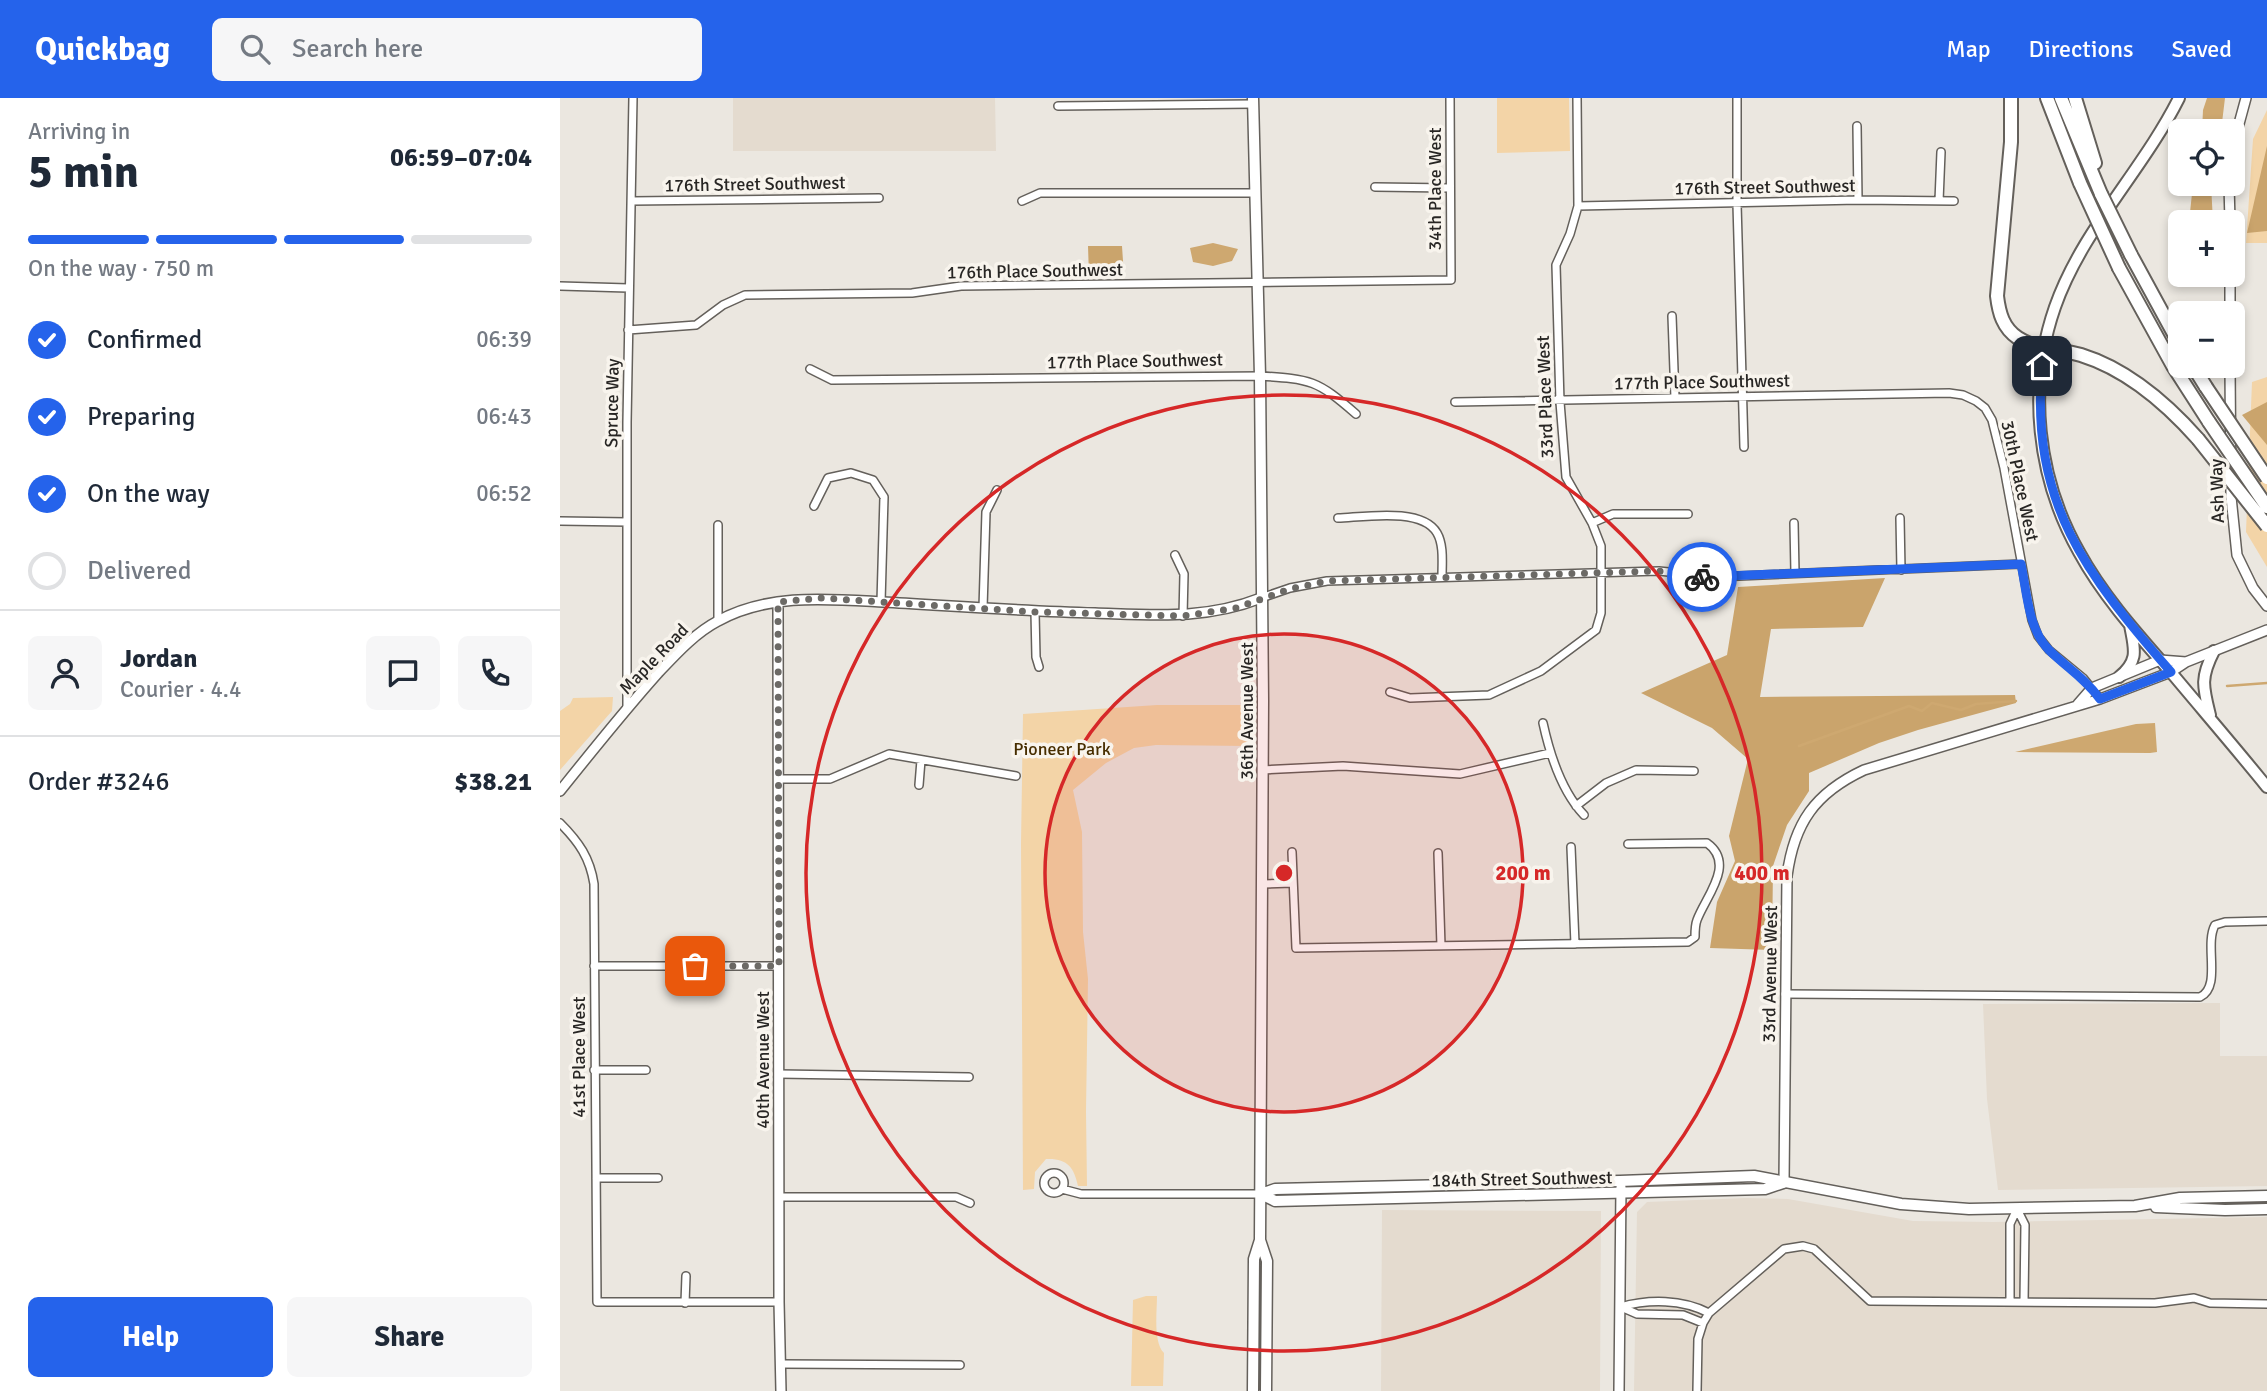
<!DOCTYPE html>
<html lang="en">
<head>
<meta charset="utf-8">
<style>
	body { margin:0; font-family:Signika,sans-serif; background:#f6f6f7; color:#1f2937; height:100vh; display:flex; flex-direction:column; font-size:26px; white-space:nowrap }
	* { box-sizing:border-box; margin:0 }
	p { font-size:23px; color:#747a83 }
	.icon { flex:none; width:38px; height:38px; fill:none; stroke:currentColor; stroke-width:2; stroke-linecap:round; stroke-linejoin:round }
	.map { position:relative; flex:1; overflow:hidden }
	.panel { display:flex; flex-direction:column; background:#fff; width:560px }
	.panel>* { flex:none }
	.buttons { position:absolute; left:1608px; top:21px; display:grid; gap:14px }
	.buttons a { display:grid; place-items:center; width:77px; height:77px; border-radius:10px; background:#fff; box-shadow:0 4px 10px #0003; font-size:35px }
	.pin { position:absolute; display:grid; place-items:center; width:60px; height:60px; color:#fff; margin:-30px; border-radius:14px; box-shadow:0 4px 10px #0006 }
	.courier { position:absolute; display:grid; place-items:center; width:70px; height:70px; margin:-35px; border:5px solid #2563eb; border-radius:50%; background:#fff; color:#222; box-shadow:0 2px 9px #0007 }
	.head em { font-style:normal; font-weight:800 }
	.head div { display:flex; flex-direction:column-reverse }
	.head { display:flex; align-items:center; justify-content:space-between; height:119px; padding:0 28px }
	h1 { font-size:46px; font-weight:800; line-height:52px }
	.bar { display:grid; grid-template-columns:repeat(4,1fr); gap:10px 7px; align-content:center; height:84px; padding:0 28px }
	.bar i { height:9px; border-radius:5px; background:#e0e1e3 }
	.bar .current { background:#2563eb }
	.bar p { grid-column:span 4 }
	.line { display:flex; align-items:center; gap:18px; padding:0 28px; border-top:2px solid #e0e1e3 }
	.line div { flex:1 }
	.round { display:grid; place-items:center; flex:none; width:74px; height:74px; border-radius:10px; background:#f6f6f7 }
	ol { padding:0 28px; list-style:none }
	li { display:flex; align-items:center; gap:21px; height:77px }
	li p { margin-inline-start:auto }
	li .icon { padding:7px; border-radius:50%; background:#2563eb; color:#fff; stroke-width:4 }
	li:last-child { color:#747a83 }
	li i { width:38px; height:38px; border:4px solid #e0e1e3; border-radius:50% }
	.primary-button { display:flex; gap:14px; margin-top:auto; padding:14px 28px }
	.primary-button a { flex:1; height:80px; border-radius:10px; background:#2563eb; color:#fff; font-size:28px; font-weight:800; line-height:80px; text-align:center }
	.primary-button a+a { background:#f6f6f7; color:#1f2937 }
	header { display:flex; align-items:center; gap:42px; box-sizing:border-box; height:98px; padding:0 35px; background:#2563eb; color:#fff }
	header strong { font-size:33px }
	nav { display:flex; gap:38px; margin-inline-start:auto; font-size:24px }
	.search { width:490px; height:63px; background:#f6f6f7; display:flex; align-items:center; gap:18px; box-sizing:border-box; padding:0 24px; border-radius:10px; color:#747a83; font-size:26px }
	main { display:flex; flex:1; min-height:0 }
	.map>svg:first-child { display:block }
	.built { fill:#e4dbcf }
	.green { fill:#f3d4a7 }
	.forest { fill:#caa46c }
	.water { fill:#cea870 }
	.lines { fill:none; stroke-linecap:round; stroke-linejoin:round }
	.stream { stroke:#cea870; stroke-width:2.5 }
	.minor-casing { stroke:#64605b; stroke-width:10 }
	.tertiary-casing { stroke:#64605b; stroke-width:12 }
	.secondary-casing { stroke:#64605b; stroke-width:13 }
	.primary-casing { stroke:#64605b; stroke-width:14 }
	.motorway-casing { stroke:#64605b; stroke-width:16 }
	.minor { stroke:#fff; stroke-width:7 }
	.tertiary { stroke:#fff; stroke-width:9 }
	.secondary { stroke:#fff; stroke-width:10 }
	.primary { stroke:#fff; stroke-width:10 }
	.motorway { stroke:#fff; stroke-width:12 }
	.motorway-bridge-casing { stroke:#64605b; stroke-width:16; stroke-linecap:butt }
	.motorway-bridge { stroke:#fff; stroke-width:12 }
	.done { stroke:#6c6a66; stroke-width:7; stroke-dasharray:0 12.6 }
	.route { stroke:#2563eb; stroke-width:9 }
	.ring { fill:none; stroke:#d62828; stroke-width:3.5 }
	.labels { text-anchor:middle; stroke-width:7; stroke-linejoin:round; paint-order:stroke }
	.street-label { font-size:18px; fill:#282624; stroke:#f8f4ed }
	.park-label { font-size:18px; fill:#472e00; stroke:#f8f4ed }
	.centre { fill:#d62828; stroke:#f8f4ed; stroke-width:3.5 }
	.ring-label { font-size:21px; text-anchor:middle; font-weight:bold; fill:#d62828; stroke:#f8f4ed; stroke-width:7; stroke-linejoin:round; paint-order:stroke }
</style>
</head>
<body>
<header>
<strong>Quickbag</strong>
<div class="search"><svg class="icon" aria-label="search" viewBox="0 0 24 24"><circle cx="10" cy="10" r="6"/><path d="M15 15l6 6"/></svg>Search here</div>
<nav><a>Map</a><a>Directions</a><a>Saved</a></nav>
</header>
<main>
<section class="panel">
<div class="head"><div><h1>5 min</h1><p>Arriving in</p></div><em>06:59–07:04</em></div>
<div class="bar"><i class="current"></i><i class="current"></i><i class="current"></i><i></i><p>On the way · 750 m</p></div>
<ol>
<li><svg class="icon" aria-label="check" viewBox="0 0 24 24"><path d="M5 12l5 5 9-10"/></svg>Confirmed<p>06:39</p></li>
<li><svg class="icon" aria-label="check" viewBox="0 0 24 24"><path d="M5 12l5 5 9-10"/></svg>Preparing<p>06:43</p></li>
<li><svg class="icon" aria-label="check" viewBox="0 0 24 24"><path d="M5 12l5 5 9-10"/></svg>On the way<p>06:52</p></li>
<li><i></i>Delivered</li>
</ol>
<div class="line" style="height:126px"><a class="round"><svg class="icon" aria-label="person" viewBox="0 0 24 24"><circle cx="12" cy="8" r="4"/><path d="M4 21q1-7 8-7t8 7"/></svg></a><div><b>Jordan</b><p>Courier · 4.4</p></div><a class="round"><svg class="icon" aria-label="chat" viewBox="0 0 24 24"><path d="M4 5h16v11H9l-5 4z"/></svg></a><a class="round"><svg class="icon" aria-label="phone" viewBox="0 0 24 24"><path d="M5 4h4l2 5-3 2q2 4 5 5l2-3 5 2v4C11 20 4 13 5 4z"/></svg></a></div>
<div class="line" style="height:91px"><div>Order #3246</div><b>$38.21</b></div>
<div class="primary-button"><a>Help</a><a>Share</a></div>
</section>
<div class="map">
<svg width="1707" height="1293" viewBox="0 0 1707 1293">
	<rect width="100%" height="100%" fill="#ebe7e0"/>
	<path class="built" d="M173,0h262l1,53h-263z
		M1660,905v53h47v130l-269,4 -11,-91 -4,-95z
		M1186,1100l42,1 125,22 80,1 274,-5v174h-633l3,-179 10,-10z
		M822,1112l219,1 -1,180h-219z"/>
	<path class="green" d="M937,0h72l1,53 -73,2z
		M1707,12v133h-21l7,-104z
		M1707,279v190l-21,-35 6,-150z
		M53,599l-1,14 -52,59v-59l10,-7 3,-6z
		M597,607h91l1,41 -93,-1 -22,3 -28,15 -33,27 9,42 1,100 5,47 -2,133 1,74h-9c-4,-19 -11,-28 -32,-27l-11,13 -1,17 -11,1 -2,-346 2,-130z
		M586,1198h11c0,16 -4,46 7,57l-1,33h-32l2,-86z"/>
	<path class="forest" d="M1707,48v85l-20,2z
		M528,148h34l2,30h-35z
		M1707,304v43l-25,-30z
		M1325,480l-22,49 -92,2 -11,68 255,-2 1,8 -98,27 -39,13 -70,30v18l-22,34 -14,41 -1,84 -62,-2 7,-46 18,-41 -6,-25 19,-77 -36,-31 -71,-35 86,-38 11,-68z"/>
	<path class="water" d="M1647,0h18l-4,33h-19l1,-21z
		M1633,86h18l2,38h-24z
		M653,145l25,6 -6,12 -19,5 -20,-4 -3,-14z
		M1595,625l2,29 -7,1 -135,-1 121,-28z"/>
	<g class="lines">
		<path class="stream" d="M1667,588l40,-3
			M1239,648l110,-40 13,5 10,-8 29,7 15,-6 40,-3"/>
		<g class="minor-casing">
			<path id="minor" d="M1177,0v106l7,243
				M498,8l195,-2
				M1297,28l1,74
				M815,89l75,1
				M72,103l247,-3
				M462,103l18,-8h216
				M1379,103l2,-49
				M1018,108l280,-6 96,1
				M0,188l68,2
				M1112,218l3,82
				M68,232l68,-5 27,-20 22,-10 167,-2 49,-7 490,-6 -1,-182
				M250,271l22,11 428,-4c51,3 57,4 96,38
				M895,304l494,-9 14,2 13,6 9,7 7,12 12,48 28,152 6,16 11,14 34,28 17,21
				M254,408l14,-28 23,-5 22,7 11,17 -3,105
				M778,420c26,-1 84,-11 99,15 7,12 5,30 5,43
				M1340,420l1,52
				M0,423l67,1
				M1032,425l21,-9h75
				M1234,425l1,50
				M158,427v96
				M615,457l9,19 -1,42
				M701,500l29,-10 37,-7 332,-10 57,6 305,-13
				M423,510l3,-96 11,-22
				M475,514l1,45 3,10
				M830,594l20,6 79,-3 52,-24 55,-41 5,-17v-67l-9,-23 -26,-46 -6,-75 -4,-137 14,-31 8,-28 -1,-108
				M67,610v-286l6,-324
				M983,625c7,32 18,68 41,92
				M702,672l81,-4 117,8 90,-21
				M218,681h52l59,-25 127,22
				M359,687l2,-25
				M1016,708l30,-23 30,-13 58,1
				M0,725c19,19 30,35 34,61l3,418h182
				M1011,749l4,97
				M732,754l4,96 392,-6 7,-5c0,-5 0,-12 2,-17 9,-24 39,-56 10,-77l-79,1
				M878,755l3,93
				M703,786l29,-1
				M34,868h185
				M1225,896l415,3c22,-10 4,-52 15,-72l10,-3 42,-1
				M34,972h52
				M219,976l190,3
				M484 1085a10 10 0 1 1 20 0a10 10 0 1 1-20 0Z
				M36,1080h62
				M502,1091l19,5h180
				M219,1099h177l14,6
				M1457,1111l8,16 -1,77
				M1450,1204v-78l7,-15
				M125,1205l1,-27
				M1060,1209c29,-8 62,-8 89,6
				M1061,1209l16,7 46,1 20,8
				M221,1266l179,1
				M1137,1293l1,-52 5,-16 6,-10 75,-64 19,-3 11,3 56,52 285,2 39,-5 16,5 57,1"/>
		</g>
		<g class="tertiary-casing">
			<path id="tertiary" d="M1673,48l13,-48
				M1669,86l1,38
				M1670,177v38
				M1670,268l1,131 6,58 16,33 14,18
				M218,504l1,700 2,89
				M1518,606l14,-16 68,-28 26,2
				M0,693c32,-40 64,-80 98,-118 18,-19 37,-40 60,-52 50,-28 111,-22 165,-19 71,4 141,9 212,11 59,2 110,7 166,-15
				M1224,1085l3,-307c7,-53 28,-83 77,-106l236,-71 71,-27 15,-10 81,-32
				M1059,1293l2,-204"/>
		</g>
		<g class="secondary-casing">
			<path id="secondary" d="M701,1096l14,-5 345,-8 134,-5 147,28 68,5 166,-3 45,-8 87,-2
				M701,1096l14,7 490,-12 18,-6
				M1596,1109l69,3 42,-1
				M700,1142l7,21 -1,130
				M693,1293l1,-132 6,-19 3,-539 -3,-325 -7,-278"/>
		</g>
		<g class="primary-casing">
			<path id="primary" d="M1619,0c-36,72 -97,132 -124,209 -28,80 -18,171 24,245 25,46 62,86 96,125 31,37 62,73 92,110
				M1559,579c21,-17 15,-29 11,-52
				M1650,617c-7,-28 -10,-37 4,-64"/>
		</g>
		<g class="motorway-casing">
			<path id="motorway" d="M1451,0v44l-14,154c2,17 6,32 21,42 18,12 43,11 63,17 45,14 86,49 117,84
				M1487,0l33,85
				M1501,0l40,96
				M1515,0l20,65
				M1571,157l49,90
				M1559,170l54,98 36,56
				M1633,268l13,21"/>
		</g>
		<use href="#minor" class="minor"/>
		<use href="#tertiary" class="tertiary"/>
		<use href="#secondary" class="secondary"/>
		<use href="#primary" class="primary"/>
		<use href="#motorway" class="motorway"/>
		<g class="motorway-bridge-casing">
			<path id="motorway-bridge" d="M1520,85l39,85
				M1541,96l30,61
				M1646,289l61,91
				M1649,324l58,85
				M1638,341l69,87"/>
		</g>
		<use href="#motorway-bridge" class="motorway-bridge"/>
	</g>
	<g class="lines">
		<path class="done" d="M135,868h84l-1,-364 43,-4 214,14 148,4 53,-8 54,-19 37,-8 332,-10 43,6"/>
		<path class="route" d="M1142,479l319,-13c6,28 7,65 28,86 18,18 35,27 51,49l71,-27c-85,-98 -141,-169 -129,-306"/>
	</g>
	<circle cx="724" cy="775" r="239" fill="#d62828" fill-opacity=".12"/>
	<g class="ring">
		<circle cx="724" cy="775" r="239"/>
		<circle cx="724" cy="775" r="478"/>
	</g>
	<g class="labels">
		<g class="street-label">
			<text transform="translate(195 86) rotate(-1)" y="6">176th Street Southwest</text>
			<text transform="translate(1205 89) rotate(-1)" y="6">176th Street Southwest</text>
			<text transform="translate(875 91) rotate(-90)" y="6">34th Place West</text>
			<text transform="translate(475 173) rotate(-1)" y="6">176th Place Southwest</text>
			<text transform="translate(575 263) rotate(-1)" y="6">177th Place Southwest</text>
			<text transform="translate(1142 284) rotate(-1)" y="6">177th Place Southwest</text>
			<text transform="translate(985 299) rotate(-92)" y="6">33rd Place West</text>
			<text transform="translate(52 305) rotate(-89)" y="6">Spruce Way</text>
			<text transform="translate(1460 383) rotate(78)" y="6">30th Place West</text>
			<text transform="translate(1657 393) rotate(-92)" y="6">Ash Way</text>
			<text transform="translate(94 561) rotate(-46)" y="6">Maple Road</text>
			<text transform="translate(687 613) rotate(-90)" y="6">36th Avenue West</text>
			<text transform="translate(1210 876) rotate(-89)" y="6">33rd Avenue West</text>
			<text transform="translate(19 959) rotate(-90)" y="6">41st Place West</text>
			<text transform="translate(203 962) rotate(-90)" y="6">40th Avenue West</text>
			<text transform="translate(962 1081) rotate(-1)" y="6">184th Street Southwest</text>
		</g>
		<g class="park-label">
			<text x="502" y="657">Pioneer Park</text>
		</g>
	</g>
	<circle cx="724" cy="775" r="10" class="centre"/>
	<g class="ring-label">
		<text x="963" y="782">200 m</text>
		<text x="1202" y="782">400 m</text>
	</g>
</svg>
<div class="buttons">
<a><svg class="icon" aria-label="locate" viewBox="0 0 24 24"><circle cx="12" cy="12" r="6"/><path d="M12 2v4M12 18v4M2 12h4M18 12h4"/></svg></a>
<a>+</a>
<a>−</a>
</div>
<div class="pin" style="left:135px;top:868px;background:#ea580c"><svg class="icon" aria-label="bag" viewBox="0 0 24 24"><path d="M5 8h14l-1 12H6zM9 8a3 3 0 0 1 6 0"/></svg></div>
<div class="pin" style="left:1482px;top:268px;background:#1f2937"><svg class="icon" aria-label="home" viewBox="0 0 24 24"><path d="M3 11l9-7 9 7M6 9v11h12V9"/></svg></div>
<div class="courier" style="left:1142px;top:479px"><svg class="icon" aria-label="bike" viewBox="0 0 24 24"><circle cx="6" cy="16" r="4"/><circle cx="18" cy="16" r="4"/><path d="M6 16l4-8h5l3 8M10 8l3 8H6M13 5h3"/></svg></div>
</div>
</main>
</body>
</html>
